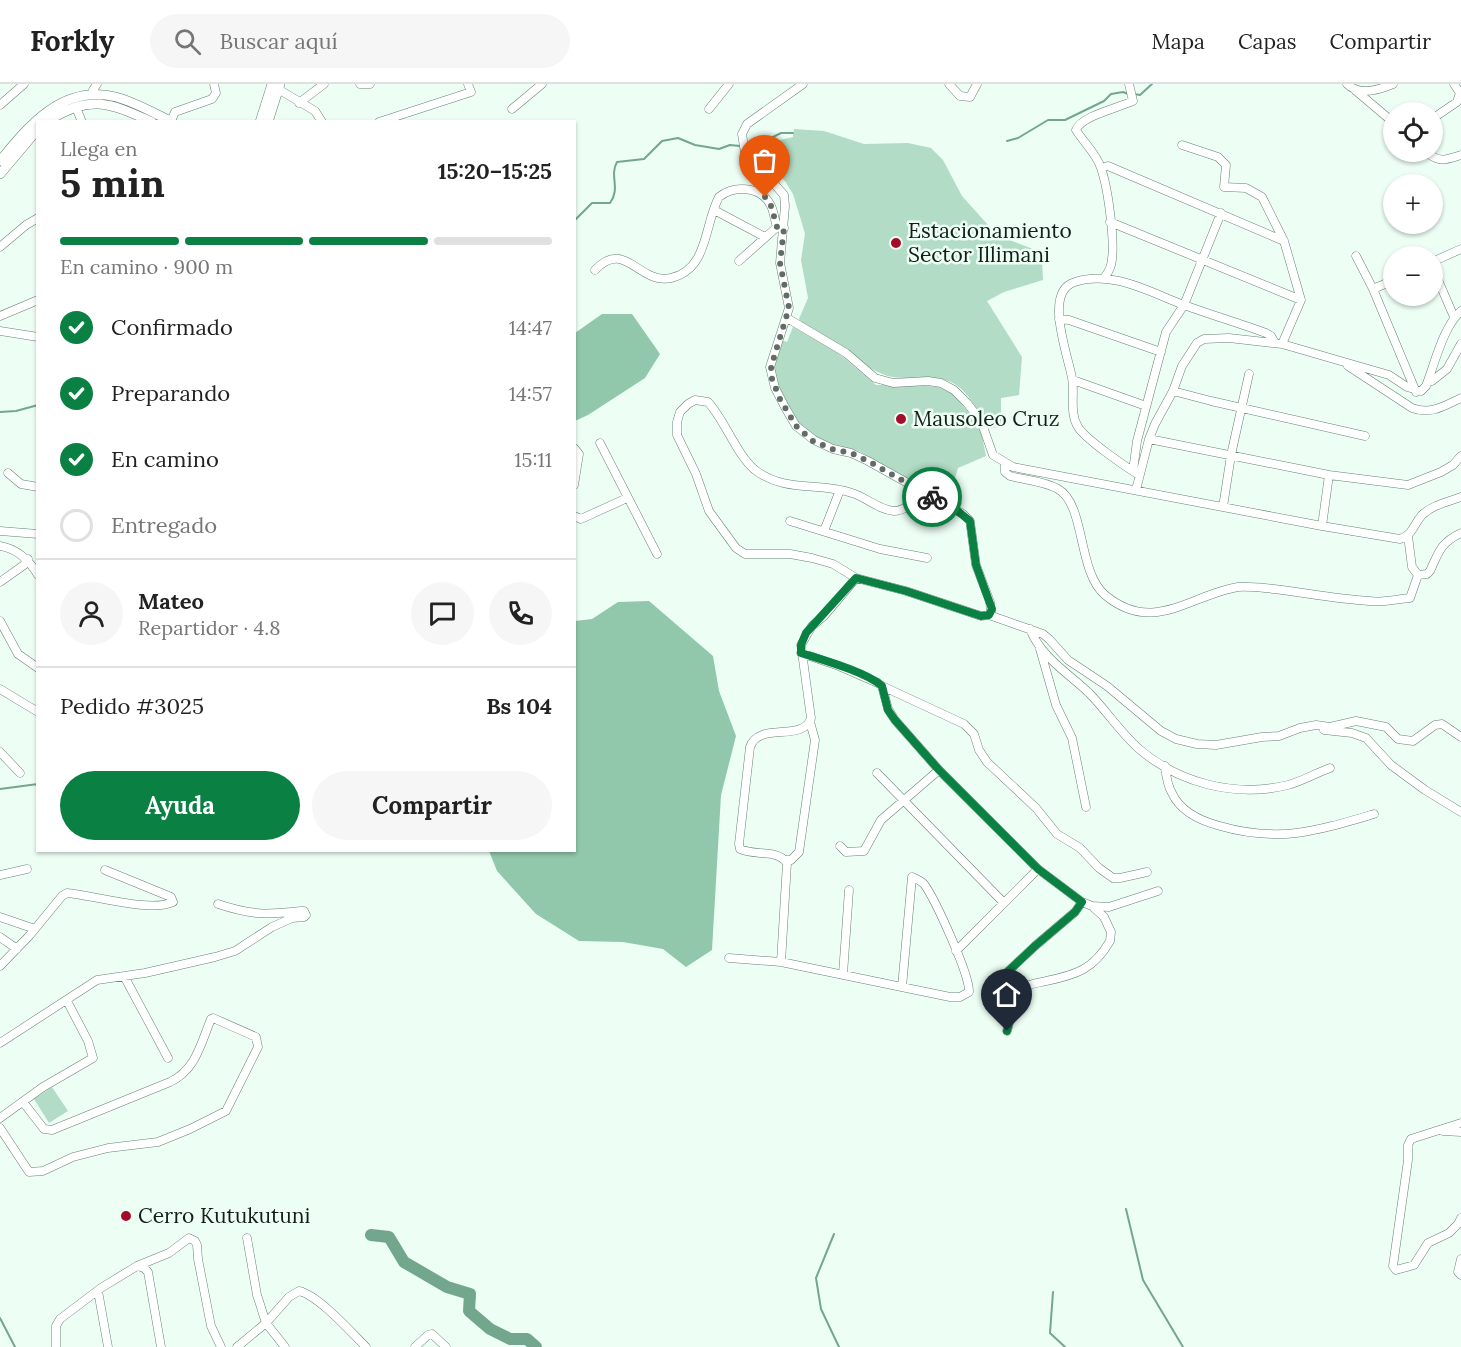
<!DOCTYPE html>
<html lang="es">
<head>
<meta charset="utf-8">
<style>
	body { margin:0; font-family:Lora,serif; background:#f6f6f6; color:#222; height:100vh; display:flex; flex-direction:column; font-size:22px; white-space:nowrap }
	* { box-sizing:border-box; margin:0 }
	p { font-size:20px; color:#767676 }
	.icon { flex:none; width:33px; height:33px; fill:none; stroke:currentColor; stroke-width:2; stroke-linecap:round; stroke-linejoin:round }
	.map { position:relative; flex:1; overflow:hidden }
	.details { position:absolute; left:36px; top:36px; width:540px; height:732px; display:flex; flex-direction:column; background:#fff; border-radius:0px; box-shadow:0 2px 4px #0004 }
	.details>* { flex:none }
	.buttons { position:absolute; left:1383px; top:18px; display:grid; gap:12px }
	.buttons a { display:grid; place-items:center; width:60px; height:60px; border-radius:50%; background:#fff; box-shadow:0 2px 4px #0004; font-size:30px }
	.pin { position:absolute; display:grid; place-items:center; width:51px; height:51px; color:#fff; margin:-62px -26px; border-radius:50% 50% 50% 0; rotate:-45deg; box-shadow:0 0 6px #0007 }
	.pin .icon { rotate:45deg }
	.courier { position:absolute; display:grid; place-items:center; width:60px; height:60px; margin:-30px; border:4px solid #0b8043; border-radius:50%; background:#fff; color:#222; box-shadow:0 2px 8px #0007 }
	.head em { font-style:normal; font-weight:700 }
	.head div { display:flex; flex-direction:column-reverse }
	.head { display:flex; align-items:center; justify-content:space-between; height:102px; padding:0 24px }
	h1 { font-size:39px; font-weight:700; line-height:45px }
	.bar { display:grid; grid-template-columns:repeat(4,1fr); gap:9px 6px; align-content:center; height:72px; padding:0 24px }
	.bar i { height:8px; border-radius:4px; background:#e0e0e0 }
	.bar .active { background:#0b8043 }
	.bar p { grid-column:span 4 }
	.line { display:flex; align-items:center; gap:15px; padding:0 24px; border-top:2px solid #e0e0e0 }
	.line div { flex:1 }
	.round { display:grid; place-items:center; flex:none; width:63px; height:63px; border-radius:32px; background:#f6f6f6 }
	ol { padding:0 24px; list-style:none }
	li { display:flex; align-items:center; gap:18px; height:66px }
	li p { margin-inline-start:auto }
	li .icon { padding:6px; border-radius:50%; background:#0b8043; color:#fff; stroke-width:4 }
	li:last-child { color:#767676 }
	li i { width:33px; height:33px; border:3px solid #e0e0e0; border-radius:50% }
	.cta { display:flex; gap:12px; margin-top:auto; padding:12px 24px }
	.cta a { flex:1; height:69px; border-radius:36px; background:#0b8043; color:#fff; font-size:24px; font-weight:700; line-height:69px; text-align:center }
	.cta a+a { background:#f6f6f6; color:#222 }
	header { display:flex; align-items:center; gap:36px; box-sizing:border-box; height:84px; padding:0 30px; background:#fff; border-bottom:2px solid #e0e0e0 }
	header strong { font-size:28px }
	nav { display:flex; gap:33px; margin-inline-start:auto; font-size:21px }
	.search { width:420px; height:54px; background:#f6f6f6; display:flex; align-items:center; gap:15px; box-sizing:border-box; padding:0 21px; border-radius:33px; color:#767676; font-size:22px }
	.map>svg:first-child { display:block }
	.green { fill:#b2dcc6 }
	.forest { fill:#91c7ab }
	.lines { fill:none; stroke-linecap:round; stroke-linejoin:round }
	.stream { stroke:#72a78d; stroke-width:2 }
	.river { stroke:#72a78d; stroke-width:12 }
	.minor-casing { stroke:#688274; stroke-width:9 }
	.major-casing { stroke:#688274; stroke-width:10 }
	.minor { stroke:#fff; stroke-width:8 }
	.major { stroke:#fff; stroke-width:9 }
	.done { stroke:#606c66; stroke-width:6; stroke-dasharray:0 10.8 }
	.route { stroke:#0b8043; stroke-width:8 }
	.poi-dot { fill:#a60c29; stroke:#edfef5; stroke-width:2 }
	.labels { text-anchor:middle; stroke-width:5; stroke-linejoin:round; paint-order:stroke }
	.poi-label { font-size:21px; fill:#141e19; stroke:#edfef5; text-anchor:start }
</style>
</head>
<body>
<header>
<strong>Forkly</strong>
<div class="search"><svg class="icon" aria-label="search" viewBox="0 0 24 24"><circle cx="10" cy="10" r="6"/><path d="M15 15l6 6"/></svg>Buscar aquí</div>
<nav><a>Mapa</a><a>Capas</a><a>Compartir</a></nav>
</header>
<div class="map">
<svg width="1461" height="1263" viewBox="0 0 1461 1263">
	<rect width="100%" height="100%" fill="#edfef5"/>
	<path class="green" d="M794,45l30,2 40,13 44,-1 23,5 12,12 19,36 27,30 23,15 21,8 9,12 1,19 -39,12 -17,9 35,56 -3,38 -18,3v29l-12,1c-10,-15 -21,-38 -38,-46 -19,-8 -39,-2 -59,-5 -19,-3 -80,-43 -93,-58l9,-21 -7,-38 4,-26 -4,-14 -8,-26 -8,-13 -17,-17 -15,-7 -4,-4 1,-6 43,-10z
		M793,243l45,26 38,32h44l18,2 15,7 27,32 6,30 -28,12 -8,27 -29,-8 -62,-36 -33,-8 -18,-10 -11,-10 -19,-35 -5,-19 8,-29 6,2z
		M52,1003l16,24 -19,12 -15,-24z"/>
	<path class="forest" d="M602,230h30l28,40 -15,24 -57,37 -13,6v-88z
		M649,517l64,55 6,35 17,45 -15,59 -9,155 -26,17 -23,-18 -40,-7 -44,-1 -43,-27 -39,-43 -8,-20 85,-1 1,-229 17,-2 26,-17z"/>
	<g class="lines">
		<path class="stream" d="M1134,10l6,1 12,-11
			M1007,57l11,-3 30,-18h17l39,-19 7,-7 12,-2 5,2
			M746,60l13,-4 6,1 16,-8h12
			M574,137l18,-18h18c11,-15 -1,-27 7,-41l27,-3 18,-18 16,-3 17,7 24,4 11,-4 10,1
			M0,328l16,-1 22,-6
			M0,705l38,-5
			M1126,1125l17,71 40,67
			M834,1150l-18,44 5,31 18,38
			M1053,1208l-3,41 15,14
			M0,1234l15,29"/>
		<path class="river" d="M371,1151l18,2 15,25 43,25 23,7 -1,17 21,18 20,10h17l9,8"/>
		<g class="minor-casing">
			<path id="minor" d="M360,0h10
				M803,0l-56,40 -5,10 4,25 15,10 23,26 1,11 -5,57 9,45 -19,59 5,21 11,21 10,17 18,14 19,9 18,4 17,8 95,53 7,7 6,44 14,37 1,10 -2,3 -8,1 -75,-25 -50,-13 -23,-14 -21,-6 -22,-4h-45l-9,-6 -27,-37 -13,-37 -19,-39v-13l3,-10 8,-8 7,-4 13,2c18,20 28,52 47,68 30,23 65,12 97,23 14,4 27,17 42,18 11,0 24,-11 33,-16
				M949,0l11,12 10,1 7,-13
				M1347,0c12,12 32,6 46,0
				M278,5l37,22 7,11
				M1355,6l39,33
				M93,11v-5l4,-6
				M299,19l25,-19
				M0,21l24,-21
				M79,22l-2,4 5,12
				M512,25l30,-25
				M709,25l20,-25
				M1432,35l25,-17 3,-9 -6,-9
				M171,37l4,-9 37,-13 4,-6 -2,-9
				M379,38l92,-30 -3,-8
				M1182,61l36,12 8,8 -2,22 22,1 16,9 22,44 17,59 -19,44
				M1426,68c14,11 19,8 35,3
				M1101,84l7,-2 176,75
				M714,126l51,27
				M1110,138l191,78
				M0,163l26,-22 12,-7
				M1356,172l17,33 43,103
				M739,177l38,-34
				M1432,178l29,-13
				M1432,182l22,51
				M595,186c30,-32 44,15 76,8 38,-9 33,-54 48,-81 15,-12 41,-11 51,7 4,6 4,15 7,23l7,1
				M1104,194c3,-4 6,-9 7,-13 5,-20 -3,-77 -10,-97 -5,-15 -17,-25 -25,-38 5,-14 42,-22 57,-29l-4,-17
				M1373,205l21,-9
				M0,232l38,-16
				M787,234l59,35 29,25 18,5 35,-2 13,2 13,7 13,13 14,18 12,34 20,12 309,59 78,13c14,-5 13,-14 22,-24 10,-10 26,-13 39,-18
				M1059,235l10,1 92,32
				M0,247l38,6
				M1348,282l64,42c19,7 32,-2 49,-10
				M1073,296l73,26
				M1428,297h4l15,-12 14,-25
				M1173,307l38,10 154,35
				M1149,355l180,36 79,10 33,-13 12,-7 8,-9
				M600,359l57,111
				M574,364l5,6 -5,31
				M1005,380v8l5,4c15,4 34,5 48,13 28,16 19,82 47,106 48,40 85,0 133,-8 11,-1 25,1 36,2 32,4 63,10 95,12 13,2 28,-2 41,-3l8,-23
				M1133,387l4,-30 29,-109 18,-27 37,-92
				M8,389l13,11 17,3
				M1139,391c-13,-8 -54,-36 -61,-48 -9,-15 -3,-33 -6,-49 -4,-23 -29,-87 3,-96 38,-12 74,10 109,23 27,10 55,18 82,28l5,3 4,7
				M1136,406l13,-51 6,-15 18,-33 9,-25 15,-23 7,-4 25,-1 53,6 107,31 18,12 14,4 5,-5c9,-23 17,-59 35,-75
				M1223,423l8,-52 18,-81
				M574,432l7,3 46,-21
				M790,437l90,28 47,9
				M1322,442l7,-51
				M0,447l38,3
				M824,447l16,-41
				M1408,452l4,31 6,8 9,-1 3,-3c9,-19 10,-28 31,-38
				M0,462c18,3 29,14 38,29
				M0,498l24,-17 4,-6
				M989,531l54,19 6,5 19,21 39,26 54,45 15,8 21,5 19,1 46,-8 17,-1 21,-8 16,-3 14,2 26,-6 30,6 12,12 15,2 22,-16 7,-1 19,13
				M0,537l18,33 20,14
				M1030,545c11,28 38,44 59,64 16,16 32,40 49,55 40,35 97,50 150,37 15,-4 28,-12 42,-17
				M1040,565l16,56 16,33 14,69
				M801,569l38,13 39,17 4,3 6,23 7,11 44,50 99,99 44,33 10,4 12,11 7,15 -1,9c-16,28 -34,34 -64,40 -7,2 -16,2 -22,7 -11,10 -13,30 -17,43
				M882,602l82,38 10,10 5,16 8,12 49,46 21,26 23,14 19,20 14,10h7l27,-6
				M0,605l38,23
				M1324,646l28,3 14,5 25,27 34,25 36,22
				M0,668l20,21
				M1165,682c1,9 2,19 7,27 8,18 29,28 48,33 59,17 97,5 154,-12
				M877,689l127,130
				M840,762l6,6 18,-1 17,-31 58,-50
				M785,776h6l8,-8 16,-112 -5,-18
				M0,791l27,-6
				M1092,822l17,1 49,-16
				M0,833l35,12
				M0,853l17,12
				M956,867l82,-82
				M729,874l52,4 169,35h10l9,-5c1,-17 -34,-93 -45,-108 -4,-4 -7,-5 -12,-7l-10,110
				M781,878l6,-99c-9,-14 -33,-7 -47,-14l-1,-5 11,-97c9,-26 53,-4 61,-29l-10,-73 11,-19 12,-10 32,-38
				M0,882l30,-31 32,-39 5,-3c25,2 84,20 106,9l-2,-5 -66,-27
				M843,890l6,-84
				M124,892l44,82
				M1012,928c-10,-10 -17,-19 -11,-34l34,-32 40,-34 7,-10
				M0,959l97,-63 48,-7 70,-16 20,-6 37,-24 20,-9 12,-1 2,-2 -2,-4h-3c-35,4 -50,4 -83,-7
				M0,1034l43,-31 50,-29 -5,-17 -21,-40
				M1461,1039l-50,16 -3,6v15l-15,106 3,4 18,-5 14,-22 21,-10 9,-9 3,-6
				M0,1044l29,44 14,-1 30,-14 35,-9 50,-6 32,-13 36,-18 32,-64 -2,-10 -43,-19 -2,1c-10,24 -15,51 -41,63l-118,48 -8,-1 -21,-27
				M1443,1047l18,1
				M247,1154l10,57 9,28 19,24
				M1461,1175l-3,13 3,3
				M137,1182l7,2 4,4 13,75
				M98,1207l10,56
				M56,1263v-21l4,-7 41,-31 36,-22 32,-13 20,-15 6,3 2,4 1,14 13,67 10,21
				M237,1263l29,-24 23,-26 10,-6c19,4 52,41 67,56
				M415,1263l13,-12 4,-1 14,13"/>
		</g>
		<g class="major-casing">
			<path id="major" d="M46,38c44,-28 62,-20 106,0
				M260,38l12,-38
				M268,38l12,-38
				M0,77c29,-36 63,-77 116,-64 19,5 38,16 56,25
				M0,90l38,-45"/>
		</g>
		<use href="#minor" class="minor"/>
		<use href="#major" class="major"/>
	</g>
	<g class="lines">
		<path class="done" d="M765,113l6,9 6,21 7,1 -4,35 9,45 -18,59 1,12 8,20 16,27 17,15 19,8 19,4 17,8 64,36"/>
		<path class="route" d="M932,413l18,8 20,16 6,44 16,44 -3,6 -8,1 -75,-25 -50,-13 -50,55 -5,12v8c22,7 65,19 81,33l6,24 7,10 44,50 99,99 44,33 -7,10 -40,34 -34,32c-6,15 1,24 11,34l-5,19"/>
	</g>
	<g class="poi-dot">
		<circle cx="896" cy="159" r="6"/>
		<circle cx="901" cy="335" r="6"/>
		<circle cx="126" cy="1132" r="6"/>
	</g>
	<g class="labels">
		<g class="poi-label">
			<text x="908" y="154">Estacionamiento<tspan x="908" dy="24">Sector Illimani</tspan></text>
			<text x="913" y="342">Mausoleo Cruz</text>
			<text x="138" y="1139">Cerro Kutukutuni</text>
		</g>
	</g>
</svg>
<div class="buttons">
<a><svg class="icon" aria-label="locate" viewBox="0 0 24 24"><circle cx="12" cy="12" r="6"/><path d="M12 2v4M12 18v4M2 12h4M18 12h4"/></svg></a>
<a>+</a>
<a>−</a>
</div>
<div class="pin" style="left:765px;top:113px;background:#ea580c"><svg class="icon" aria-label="bag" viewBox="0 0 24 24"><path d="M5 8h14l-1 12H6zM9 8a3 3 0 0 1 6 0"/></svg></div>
<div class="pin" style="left:1007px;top:947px;background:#1f2937"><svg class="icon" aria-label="home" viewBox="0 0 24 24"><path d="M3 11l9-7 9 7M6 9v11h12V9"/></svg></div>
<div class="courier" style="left:932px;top:413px"><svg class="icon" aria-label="bike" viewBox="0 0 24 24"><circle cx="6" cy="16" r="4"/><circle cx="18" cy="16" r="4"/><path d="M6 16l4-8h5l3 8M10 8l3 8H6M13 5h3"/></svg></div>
<section class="details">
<div class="head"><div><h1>5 min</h1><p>Llega en</p></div><em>15:20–15:25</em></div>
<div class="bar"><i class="active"></i><i class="active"></i><i class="active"></i><i></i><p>En camino · 900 m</p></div>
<ol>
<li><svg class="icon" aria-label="check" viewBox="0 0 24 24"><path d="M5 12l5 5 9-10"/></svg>Confirmado<p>14:47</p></li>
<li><svg class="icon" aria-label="check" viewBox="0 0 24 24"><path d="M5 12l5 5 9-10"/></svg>Preparando<p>14:57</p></li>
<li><svg class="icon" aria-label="check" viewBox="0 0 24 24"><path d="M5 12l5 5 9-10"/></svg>En camino<p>15:11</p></li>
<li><i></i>Entregado</li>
</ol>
<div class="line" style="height:108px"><a class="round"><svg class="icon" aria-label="person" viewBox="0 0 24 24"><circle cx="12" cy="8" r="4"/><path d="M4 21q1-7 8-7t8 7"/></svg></a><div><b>Mateo</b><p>Repartidor · 4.8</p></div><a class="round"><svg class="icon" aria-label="chat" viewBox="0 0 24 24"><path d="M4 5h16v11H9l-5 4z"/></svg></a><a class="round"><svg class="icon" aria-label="phone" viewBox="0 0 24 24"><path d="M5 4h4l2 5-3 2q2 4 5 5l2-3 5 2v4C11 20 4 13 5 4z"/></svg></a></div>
<div class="line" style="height:78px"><div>Pedido #3025</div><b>Bs 104</b></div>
<div class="cta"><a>Ayuda</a><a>Compartir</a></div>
</section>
</div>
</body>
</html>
